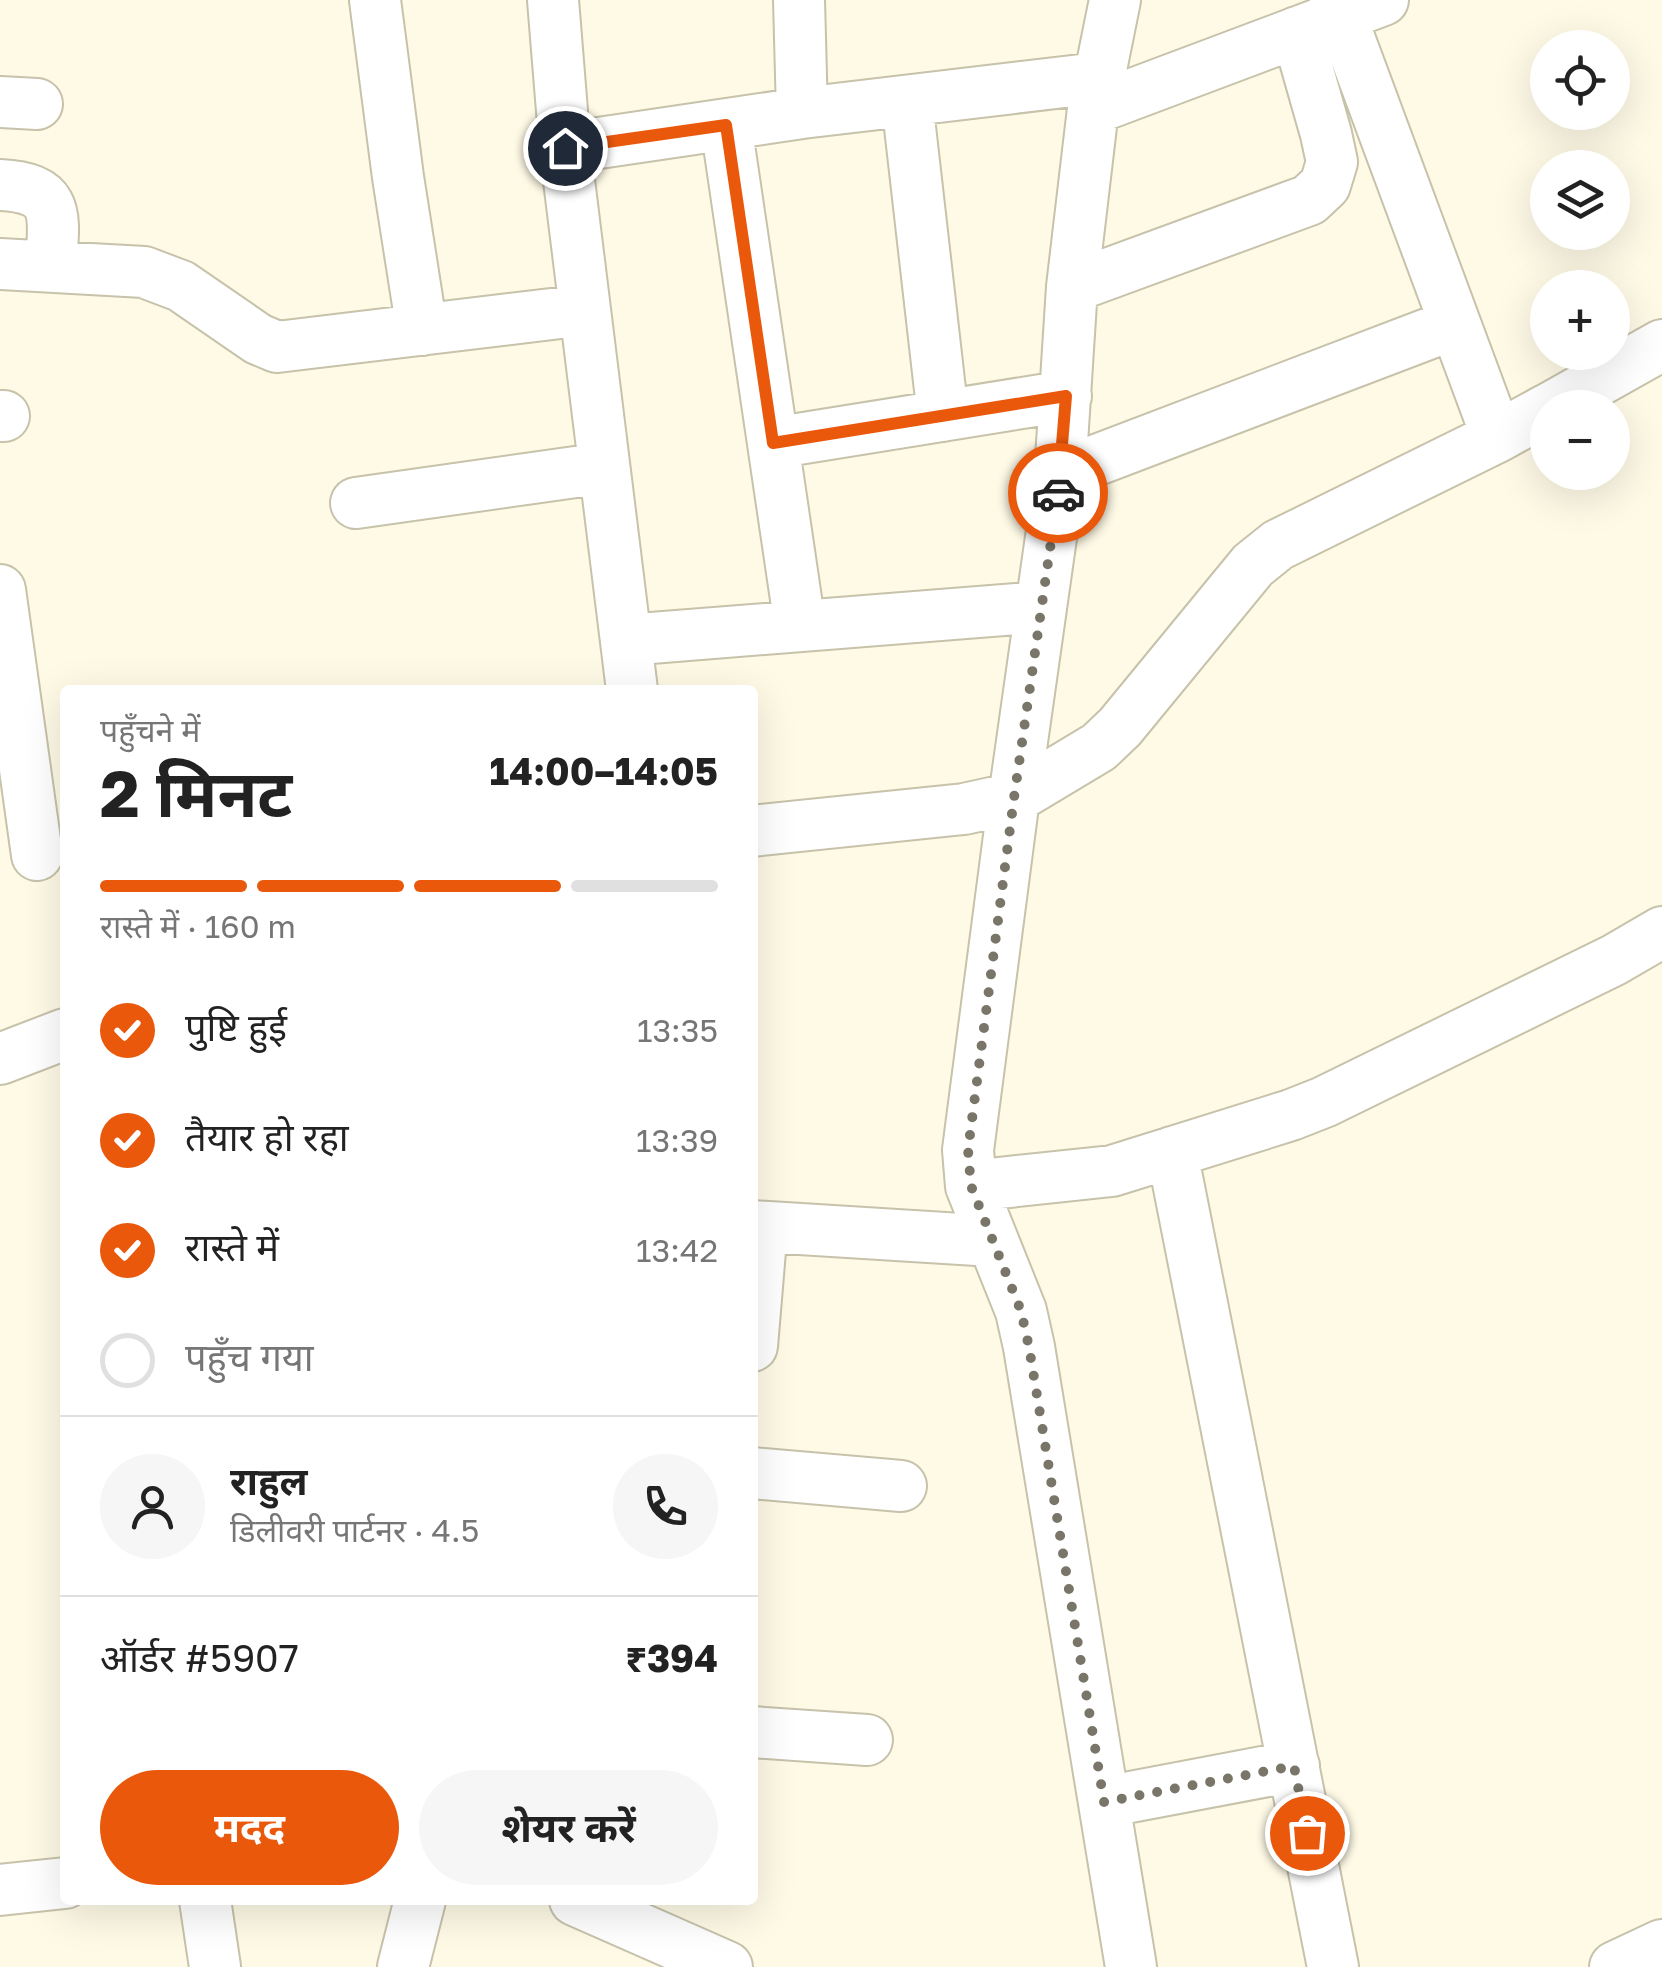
<!DOCTYPE html>
<html lang="hi">
<head>
<meta charset="utf-8">
<style>
	body { margin:0; font-family:"Golos Text","Noto Sans Devanagari",sans-serif; background:#f6f6f6; color:#222; height:100vh; display:flex; flex-direction:column; font-size:38px; white-space:nowrap }
	* { box-sizing:border-box; margin:0 }
	p { font-size:32px; color:#767676 }
	.icon { flex:none; width:55px; height:55px; fill:none; stroke:currentColor; stroke-width:2; stroke-linecap:round; stroke-linejoin:round }
	.map { position:relative; flex:1; overflow:hidden }
	.details { position:absolute; left:60px; top:685px; width:698px; height:1220px; display:flex; flex-direction:column; background:#fff; border-radius:10px; box-shadow:0 10px 40px #0002 }
	.details>* { flex:none }
	.buttons { position:absolute; left:1530px; top:30px; display:grid; gap:20px }
	.buttons a { display:grid; place-items:center; width:100px; height:100px; border-radius:50%; background:#fff; box-shadow:0 10px 40px #0002; font-size:50px }
	.pin { position:absolute; display:grid; place-items:center; width:85px; height:85px; color:#fff; margin:-42px; border:5px solid #fff; border-radius:50%; box-shadow:0 2px 10px #0007 }
	.courier { position:absolute; display:grid; place-items:center; width:100px; height:100px; margin:-50px; border:8px solid #ea580c; border-radius:50%; background:#fff; color:#222; box-shadow:0 2px 12px #0007 }
	.head em { font-style:normal; font-weight:700 }
	.head div { display:flex; flex-direction:column-reverse }
	.head { display:flex; align-items:center; justify-content:space-between; height:170px; padding:0 40px }
	h1 { font-size:65px; font-weight:700; line-height:75px }
	.bar { display:grid; grid-template-columns:repeat(4,1fr); gap:15px 10px; align-content:center; height:120px; padding:0 40px }
	.bar i { height:12px; border-radius:8px; background:#e0e0e0 }
	.bar .active { background:#ea580c }
	.bar p { grid-column:span 4 }
	.line { display:flex; align-items:center; gap:25px; padding:0 40px; border-top:2px solid #e0e0e0 }
	.line div { flex:1 }
	.round { display:grid; place-items:center; flex:none; width:105px; height:105px; border-radius:52px; background:#f6f6f6 }
	ol { padding:0 40px; list-style:none }
	li { display:flex; align-items:center; gap:30px; height:110px }
	li p { margin-inline-start:auto }
	li .icon { padding:10px; border-radius:50%; background:#ea580c; color:#fff; stroke-width:4 }
	li:last-child { color:#767676 }
	li i { width:55px; height:55px; border:5px solid #e0e0e0; border-radius:50% }
	.button { display:flex; gap:20px; margin-top:auto; padding:20px 40px }
	.button a { flex:1; height:115px; border-radius:60px; background:#ea580c; color:#fff; font-size:40px; font-weight:700; line-height:115px; text-align:center }
	.button a+a { background:#f6f6f6; color:#222 }
	.map>svg:first-child { display:block }
	.lines { fill:none; stroke-linecap:round; stroke-linejoin:round }
	.minor-casing { stroke:#c7c2aa; stroke-width:54 }
	.minor { stroke:#fff; stroke-width:50 }
	.done { stroke:#797669; stroke-width:10; stroke-dasharray:0 18 }
	.route { stroke:#ea580c; stroke-width:12 }
</style>
</head>
<body>
<div class="map">
<svg width="1662" height="1967" viewBox="0 0 1662 1967">
	<rect width="100%" height="100%" fill="#fefae6"/>
	<g class="lines">
		<g class="minor-casing">
			<path id="minor" d="M375,0l23,177 24,153
				M553,0l12,148 67,542
				M799,0l3,113
				M1115,0l-22,109 -21,178 -12,187 -46,324 -46,352 3,36 50,125 8,36 102,620
				M1335,0l162,437
				M907,101l36,315
				M0,102l37,2
				M1093,109l290,-109
				M726,125l74,501
				M565,148l237,-35 296,-35
				M0,185c62,3 54,31 51,81
				M0,264l144,8 37,14 77,53 19,8 308,-37
				M1072,287l237,-87 16,-15 7,-23 -6,-28 -29,-102
				M1550,408l112,-63
				M0,416h4
				M773,443l293,-47
				M1060,474l394,-150
				M356,503l248,-35
				M0,590l37,265
				M626,640l415,-33
				M752,831l212,-22 50,-11 85,-51 21,-20 133,-162 25,-20 219,-108 51,-28
				M0,1059l65,-25
				M1172,1152l161,815
				M971,1186l141,-15 179,-56 33,-13 290,-142 48,-28
				M752,1226l241,15
				M752,1346l10,-119
				M752,1473l149,13
				M752,1732l115,8
				M1104,1802l190,-36
				M0,1890l65,-7
				M205,1900l10,67
				M575,1900l152,67
				M403,1967l17,-67
				M1615,1967l47,-22"/>
		</g>
		<use href="#minor" class="minor"/>
	</g>
	<g class="lines">
		<path class="done" d="M1058,493l-44,305 -46,352 3,36 50,125 8,36 75,455 190,-36 13,67"/>
		<path class="route" d="M565,148l161,-23 47,318 293,-47 -8,97"/>
	</g>
</svg>
<div class="buttons">
<a><svg class="icon" aria-label="locate" viewBox="0 0 24 24"><circle cx="12" cy="12" r="6"/><path d="M12 2v4M12 18v4M2 12h4M18 12h4"/></svg></a>
<a><svg class="icon" aria-label="layers" viewBox="0 0 24 24"><path d="M12 4l9 5-9 5-9-5zM3 14l9 5 9-5"/></svg></a>
<a>+</a>
<a>−</a>
</div>
<div class="pin" style="left:1307px;top:1833px;background:#ea580c"><svg class="icon" aria-label="bag" viewBox="0 0 24 24"><path d="M5 8h14l-1 12H6zM9 8a3 3 0 0 1 6 0"/></svg></div>
<div class="pin" style="left:565px;top:148px;background:#1f2937"><svg class="icon" aria-label="home" viewBox="0 0 24 24"><path d="M3 11l9-7 9 7M6 9v11h12V9"/></svg></div>
<div class="courier" style="left:1058px;top:493px"><svg class="icon" aria-label="car" viewBox="0 0 24 24"><path d="M5 17H2v-5l4-1 3-4h7l3 4 3 1v5h-3M9 17h6M6 11h13"/><circle cx="7" cy="17" r="2"/><circle cx="17" cy="17" r="2"/></svg></div>
<section class="details">
<div class="head"><div><h1>2 मिनट</h1><p>पहुँचने में</p></div><em>14:00–14:05</em></div>
<div class="bar"><i class="active"></i><i class="active"></i><i class="active"></i><i></i><p>रास्ते में · 160 m</p></div>
<ol>
<li><svg class="icon" aria-label="check" viewBox="0 0 24 24"><path d="M5 12l5 5 9-10"/></svg>पुष्टि हुई<p>13:35</p></li>
<li><svg class="icon" aria-label="check" viewBox="0 0 24 24"><path d="M5 12l5 5 9-10"/></svg>तैयार हो रहा<p>13:39</p></li>
<li><svg class="icon" aria-label="check" viewBox="0 0 24 24"><path d="M5 12l5 5 9-10"/></svg>रास्ते में<p>13:42</p></li>
<li><i></i>पहुँच गया</li>
</ol>
<div class="line" style="height:180px"><a class="round"><svg class="icon" aria-label="person" viewBox="0 0 24 24"><circle cx="12" cy="8" r="4"/><path d="M4 21q1-7 8-7t8 7"/></svg></a><div><b>राहुल</b><p>डिलीवरी पार्टनर · 4.5</p></div><a class="round"><svg class="icon" aria-label="phone" viewBox="0 0 24 24"><path d="M5 4h4l2 5-3 2q2 4 5 5l2-3 5 2v4C11 20 4 13 5 4z"/></svg></a></div>
<div class="line" style="height:130px"><div>ऑर्डर #5907</div><b>₹394</b></div>
<div class="button"><a>मदद</a><a>शेयर करें</a></div>
</section>
</div>
</body>
</html>
